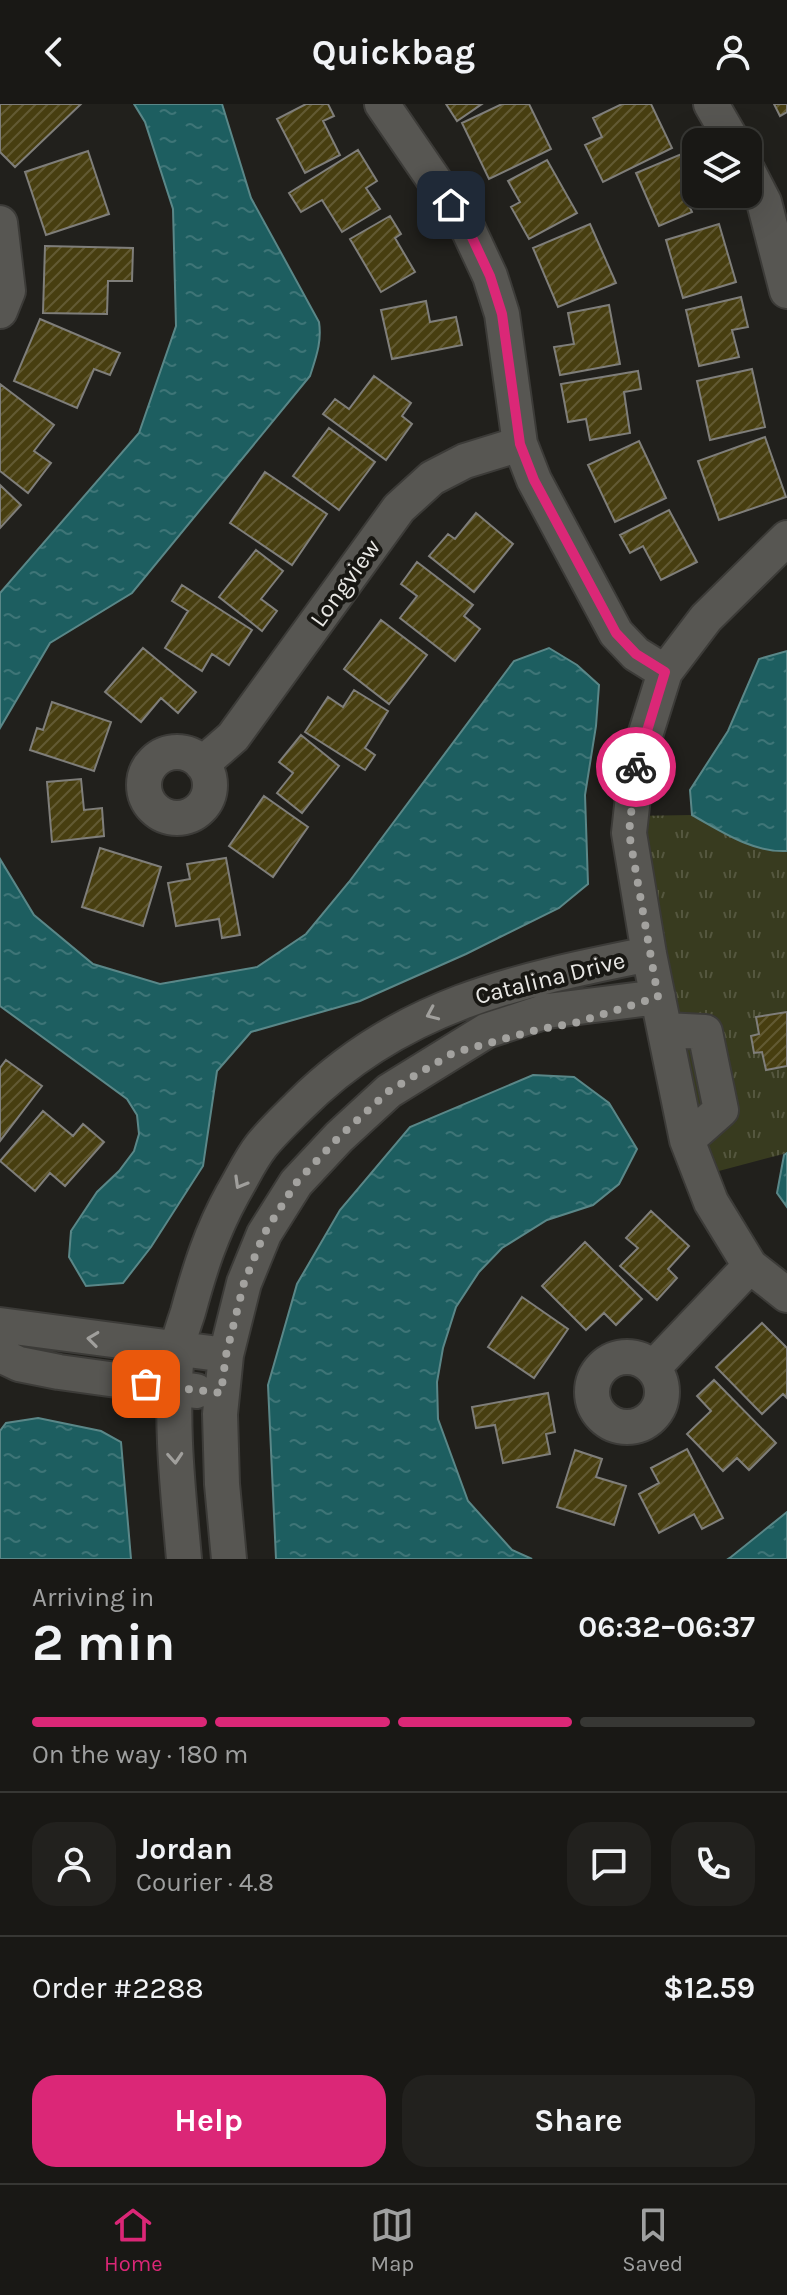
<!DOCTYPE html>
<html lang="en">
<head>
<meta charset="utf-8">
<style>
	body { margin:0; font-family:Karla,sans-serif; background:#22211e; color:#f1f3f6; height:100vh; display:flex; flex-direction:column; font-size:30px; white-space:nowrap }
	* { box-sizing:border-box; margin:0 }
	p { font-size:26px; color:#9fa0a0 }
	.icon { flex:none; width:44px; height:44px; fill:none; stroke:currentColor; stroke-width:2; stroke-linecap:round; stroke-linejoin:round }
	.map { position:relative; height:1455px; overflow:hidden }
	.sheet { display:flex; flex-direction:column; background:#191815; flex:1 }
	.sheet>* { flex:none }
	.controls { position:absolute; left:682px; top:24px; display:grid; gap:16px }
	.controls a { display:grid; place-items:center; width:80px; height:80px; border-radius:16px; background:#191815; box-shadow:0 8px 32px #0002,0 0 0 2px #373734; font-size:40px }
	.pin { position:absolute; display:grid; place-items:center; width:68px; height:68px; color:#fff; margin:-34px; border-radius:16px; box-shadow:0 4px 12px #0006 }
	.courier { position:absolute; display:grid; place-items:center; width:80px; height:80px; margin:-40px; border:6px solid #db2777; border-radius:50%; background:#fff; color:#222; box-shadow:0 2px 10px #0007 }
	.summary em { font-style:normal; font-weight:700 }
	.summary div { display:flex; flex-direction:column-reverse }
	.summary { display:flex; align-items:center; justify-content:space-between; height:136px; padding:0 32px }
	h1 { font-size:52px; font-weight:700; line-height:60px }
	.bar { display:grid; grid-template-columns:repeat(4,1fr); gap:12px 8px; align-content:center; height:96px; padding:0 32px }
	.bar i { height:10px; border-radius:6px; background:#373734 }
	.bar .active { background:#db2777 }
	.bar p { grid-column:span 4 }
	.line { display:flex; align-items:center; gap:20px; padding:0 32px; border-top:2px solid #373734 }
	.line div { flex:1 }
	.round { display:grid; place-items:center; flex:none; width:84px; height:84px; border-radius:24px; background:#22211e }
	.primary-button { display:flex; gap:16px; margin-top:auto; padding:16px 32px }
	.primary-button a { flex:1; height:92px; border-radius:24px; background:#db2777; color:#fff; font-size:32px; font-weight:700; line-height:92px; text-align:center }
	.primary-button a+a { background:#22211e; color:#f1f3f6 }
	header { display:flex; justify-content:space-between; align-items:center; height:104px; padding:0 32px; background:#191815; font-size:36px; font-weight:700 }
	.dock { display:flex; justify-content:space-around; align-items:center; height:112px; border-top:2px solid #373734; background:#191815; font-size:22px; color:#9fa0a0 }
	.dock a { display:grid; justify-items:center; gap:4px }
	.dock .active { color:#db2777 }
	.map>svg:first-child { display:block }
	.grass { fill:url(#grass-tufts) }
	.water { fill:url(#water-ripples); stroke:#5a8788; stroke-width:2 }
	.building { fill:url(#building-hatch); stroke:#7f7e7a; stroke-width:2 }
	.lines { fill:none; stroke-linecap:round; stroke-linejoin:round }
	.minor-casing { stroke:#3c3b38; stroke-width:38 }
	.minor { stroke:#575652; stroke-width:34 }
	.oneway { stroke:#a09f9c }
	.done { stroke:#a3a29f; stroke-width:8; stroke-dasharray:0 14.4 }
	.route { stroke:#db2777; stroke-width:10 }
	.labels { text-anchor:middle; stroke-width:8; stroke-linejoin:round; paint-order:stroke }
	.street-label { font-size:24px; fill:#e9e8e5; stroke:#181713 }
</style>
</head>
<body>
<header><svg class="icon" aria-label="back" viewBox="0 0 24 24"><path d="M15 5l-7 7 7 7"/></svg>Quickbag<svg class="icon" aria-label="person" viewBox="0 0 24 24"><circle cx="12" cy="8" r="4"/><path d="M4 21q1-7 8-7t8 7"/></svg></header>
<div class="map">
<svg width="787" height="1455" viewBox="0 0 787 1455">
	<defs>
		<pattern id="grass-tufts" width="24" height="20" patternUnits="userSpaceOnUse" patternTransform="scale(2)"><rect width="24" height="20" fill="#383b1f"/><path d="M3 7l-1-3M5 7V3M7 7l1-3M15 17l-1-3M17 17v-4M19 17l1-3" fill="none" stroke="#55573f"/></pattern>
		<pattern id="water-ripples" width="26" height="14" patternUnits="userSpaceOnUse" patternTransform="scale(2)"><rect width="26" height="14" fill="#1d5e60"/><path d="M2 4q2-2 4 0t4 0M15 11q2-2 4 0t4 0" fill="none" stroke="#3e7577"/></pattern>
		<pattern id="building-hatch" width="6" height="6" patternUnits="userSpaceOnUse" patternTransform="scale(2)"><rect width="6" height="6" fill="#473e10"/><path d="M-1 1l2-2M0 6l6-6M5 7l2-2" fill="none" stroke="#625a33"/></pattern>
	</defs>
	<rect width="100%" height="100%" fill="#21201c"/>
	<path class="grass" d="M692,711c29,16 61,38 95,36v302l-87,23 -70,-360z"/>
	<path class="water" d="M134,0h88l29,94 68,124c3,20 -3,35 -9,54l-178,217 -82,50 -50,85v-135l139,-160 37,-107 -3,-117 -28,-87z
		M549,544l28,17 22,20 -3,41 -11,69 3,89 -29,24 -93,46 -106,47 -109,31 -34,39 -14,95 -52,81 -28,36 -37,3 -17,-29 2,-26 26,-39 22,-21 15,-20 5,-17 -2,-19 -10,-16 -127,-93v-147l34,56 59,49 67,20 97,-17 49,-33 43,-52 165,-221z
		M787,547v200c-34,2 -66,-20 -95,-36l-2,-25 38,-59 31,-72z
		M533,971l41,2 35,26 28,46 -18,35 -26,21 -46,15 -45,28 -23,24 -23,35 -13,41 -6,34 1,37 30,82 44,49 20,9h-256l-8,-174 29,-101 43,-74 70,-83z
		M787,1049v54l-10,-14 7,-38z
		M38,1314l63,13 20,11 10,117h-131v-128l6,-8z
		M787,1408v47h-59l3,-2z"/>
	<path class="building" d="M0,0h81l-66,63 -15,-15z
		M306,0h22l6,12 -11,5 17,34 -35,18 -28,-54z
		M446,0h36l-25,17z
		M502,0h27l22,45 -62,30 -27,-56z
		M622,0h29l21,44 -69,34 -18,-37 17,-8 -9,-19z
		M774,0h13v8l-7,4z
		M358,46l19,31 -11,7 14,21 -38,23 -20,-32 -21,12 -12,-19z
		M88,47l21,63 -63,21 -21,-63z
		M684,49l12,26v5l-14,6 10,22 -33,14 -23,-53z
		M547,56l30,53 -48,26 -18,-32 9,-5 -12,-21z
		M390,112l11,18 -6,4 20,34 -34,20 -31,-53z
		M590,120l26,59 -58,24 -25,-59z
		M719,120l17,58 -53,16 -17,-58z
		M45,142l88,2 -1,33h-24l-1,33 -64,-1z
		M741,193l7,30 -16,3 7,27 -40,9 -13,-56z
		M426,197l4,21 26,-5 6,28 -70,14 -11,-49z
		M609,201l11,59 -60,11 -6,-28 20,-3 -6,-31z
		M40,215l80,34 -10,22 -16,-6 -17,39 -63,-27z
		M752,265l13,58 -55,13 -13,-59z
		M638,267l3,18 -17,3 6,41 -40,7 -4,-21 -18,3 -7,-38z
		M374,272l37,27 -9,13 10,8 -26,36 -63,-46 12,-15 14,10z
		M0,280l54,41 -20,26 17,12 -23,30 -28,-22z
		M329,324l46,34 -36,48 -46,-34z
		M765,333l21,60 -67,23 -21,-59z
		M639,337l27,57 -51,24 -27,-57z
		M265,368l62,42 -35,51 -62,-42z
		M0,381l21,20 -21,23z
		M669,406l28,52 -36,18 -18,-34 -13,7 -10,-18z
		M476,409l37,31 -39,48 -45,-36 19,-22 7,5z
		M256,446l27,21 -22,28 16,12 -15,20 -43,-34z
		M417,458l56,43 -9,11 16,13 -25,32 -55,-43 17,-22 -16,-12z
		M182,481l70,45 -23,35 -17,-11 -10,17 -37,-23 23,-37 -16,-10z
		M381,516l46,35 -38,49 -45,-35z
		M143,544l53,44 -18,21 -17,-15 -20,24 -36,-30z
		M354,586l34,21 -23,37 10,7 -10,15 -60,-38 23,-35 15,10z
		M52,598l59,20 -17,49 -64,-21 7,-22 6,2z
		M301,631l38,31 -37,47 -25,-20 16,-20 -14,-11z
		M81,675l3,31 18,-2 2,28 -52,6 -5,-60z
		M264,692l44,31 -35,50 -44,-31z
		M100,744l61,19 -18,59 -61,-19z
		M226,754l14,77 -18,3 -3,-19 -43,7 -8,-43 22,-4 -3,-15z
		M787,908v54l-21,4 -4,-18 -8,1 -3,-17 8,-2 -3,-17z
		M6,956l36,26 -42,55v-73z
		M43,1007l30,25 10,-12 21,18 -39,44 -15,-13 -15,18 -35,-30z
		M651,1107l38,35 -21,23 9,9 -20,22 -37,-34 18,-18 -12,-10z
		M585,1138l57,57 -26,26 -12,-12 -18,17 -44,-44z
		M522,1193l46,32 -34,49 -46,-31z
		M762,1219l25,25v50l-4,-4 -21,20 -46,-47z
		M714,1276l62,63 -27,27 -12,-12 -14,13 -36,-37 24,-23 -14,-15z
		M548,1289l7,39 -9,2 4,20 -47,9 -8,-38 -19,3 -4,-21z
		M687,1345l36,69 -21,11 -8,-15 -35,19 -20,-39 20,-11 -8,-15z
		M575,1346l27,9 -6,18 30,9 -12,39 -57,-18z"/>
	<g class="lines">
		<g class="minor-casing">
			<path id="minor" d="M382,0l87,127 21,45 12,38 18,130 14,36 82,153 20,21 29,18
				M711,0l22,38
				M748,67l16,31 23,89
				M0,119l8,68 -8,20
				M787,434l-81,80 -41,54 -28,89 -8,72 20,121 38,186 24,62 39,64 37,29
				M144 681a33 33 0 1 1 66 0a33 33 0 1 1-66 0Z
				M202,660l31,-27 166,-229 33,-30 33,-17 55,-17
				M665,926l40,2 16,78 -34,30
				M0,1221l226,30
				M0,1251l19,9 40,8 137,19
				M592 1288a35 35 0 1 1 70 0a35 35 0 1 1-70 0Z
				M653,1264l97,-102
				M184,1455c-6,-69 -14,-137 -7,-206 1,-14 7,-28 11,-41 12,-44 23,-79 45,-119 9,-15 17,-33 28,-47 11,-14 25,-27 38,-40 100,-101 216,-125 350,-152
				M229,1455l-7,-75 -2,-70 6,-59 18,-72 20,-49 32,-51 43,-46 50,-46 97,-60 61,-20 111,-14"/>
		</g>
		<use href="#minor" class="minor"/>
	</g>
	<defs><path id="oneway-chevron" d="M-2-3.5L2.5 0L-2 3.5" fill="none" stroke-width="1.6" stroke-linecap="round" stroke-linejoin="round" transform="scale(2)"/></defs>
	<g class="oneway">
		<use href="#oneway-chevron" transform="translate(432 910) rotate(156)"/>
		<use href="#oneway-chevron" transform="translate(240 1079) rotate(120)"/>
		<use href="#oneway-chevron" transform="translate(93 1235) rotate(-173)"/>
		<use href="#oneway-chevron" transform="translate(175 1354) rotate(86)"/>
	</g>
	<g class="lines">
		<path class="done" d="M146,1280l75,9 5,-38 18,-72 20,-49 32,-51 43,-46 50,-46 64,-38 87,-24 35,-6 83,-26 -29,-164 7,-66"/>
		<path class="route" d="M451,101l18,26 21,45 12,38 18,130 14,36 82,153 20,21 29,18 -29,95"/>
	</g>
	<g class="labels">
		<g class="street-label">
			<text transform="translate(345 479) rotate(-54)" y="8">Longview</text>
			<text transform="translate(550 874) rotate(-14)" y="8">Catalina Drive</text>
		</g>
	</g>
</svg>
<div class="controls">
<a><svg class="icon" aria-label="layers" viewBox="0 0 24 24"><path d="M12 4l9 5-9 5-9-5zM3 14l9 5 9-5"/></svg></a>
</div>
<div class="pin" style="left:146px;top:1280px;background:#ea580c"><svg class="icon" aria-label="bag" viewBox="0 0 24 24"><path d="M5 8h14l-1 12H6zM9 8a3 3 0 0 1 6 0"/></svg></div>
<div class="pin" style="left:451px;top:101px;background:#1f2937"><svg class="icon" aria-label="home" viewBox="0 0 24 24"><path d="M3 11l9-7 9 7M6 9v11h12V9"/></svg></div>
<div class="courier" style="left:636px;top:663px"><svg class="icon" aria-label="bike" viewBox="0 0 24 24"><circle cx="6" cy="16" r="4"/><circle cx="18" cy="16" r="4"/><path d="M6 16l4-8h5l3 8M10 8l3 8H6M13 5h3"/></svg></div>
</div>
<section class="sheet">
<div class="summary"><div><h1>2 min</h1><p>Arriving in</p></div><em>06:32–06:37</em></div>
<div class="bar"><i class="active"></i><i class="active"></i><i class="active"></i><i></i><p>On the way · 180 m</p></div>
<div class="line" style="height:144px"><a class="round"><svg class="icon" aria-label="person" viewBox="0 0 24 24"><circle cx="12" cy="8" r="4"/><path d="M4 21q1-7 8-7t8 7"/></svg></a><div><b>Jordan</b><p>Courier · 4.8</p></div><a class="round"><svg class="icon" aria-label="chat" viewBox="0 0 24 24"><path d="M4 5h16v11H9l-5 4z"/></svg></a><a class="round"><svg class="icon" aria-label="phone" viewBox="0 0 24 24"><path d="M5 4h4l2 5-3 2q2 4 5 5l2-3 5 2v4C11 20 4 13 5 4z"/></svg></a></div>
<div class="line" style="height:104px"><div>Order #2288</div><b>$12.59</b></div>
<div class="primary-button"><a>Help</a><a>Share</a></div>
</section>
<nav class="dock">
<a class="active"><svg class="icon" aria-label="home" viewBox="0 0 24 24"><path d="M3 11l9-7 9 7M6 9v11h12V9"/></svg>Home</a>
<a><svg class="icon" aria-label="map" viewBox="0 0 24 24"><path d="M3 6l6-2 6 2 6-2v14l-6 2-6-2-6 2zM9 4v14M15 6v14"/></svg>Map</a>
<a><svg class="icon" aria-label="saved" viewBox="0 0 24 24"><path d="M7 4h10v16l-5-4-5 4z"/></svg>Saved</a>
</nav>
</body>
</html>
